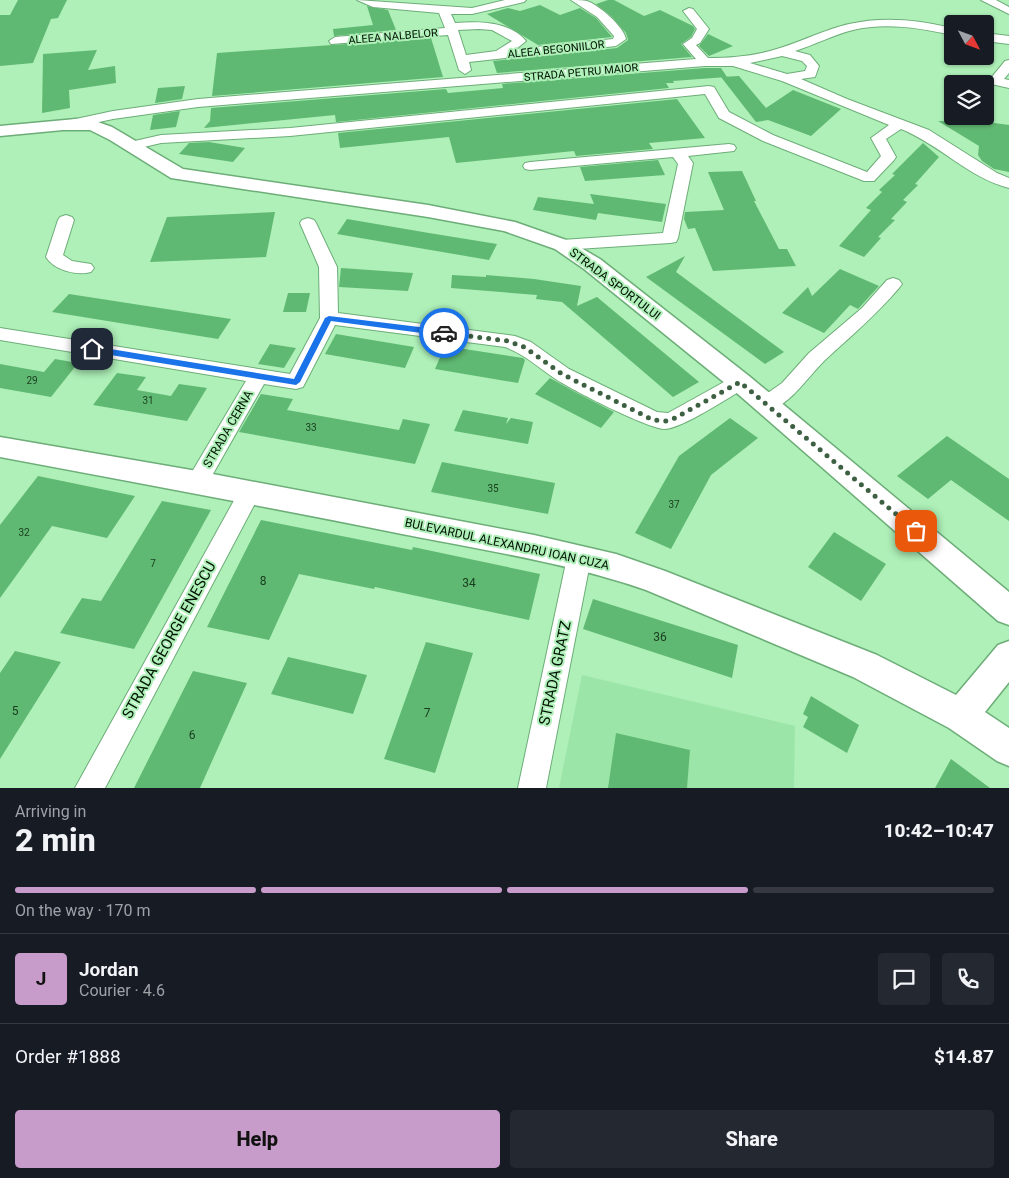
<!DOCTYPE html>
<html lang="en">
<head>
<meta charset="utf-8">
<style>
	body { margin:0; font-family:Roboto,sans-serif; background:#242831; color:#f1f3f6; height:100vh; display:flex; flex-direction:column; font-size:19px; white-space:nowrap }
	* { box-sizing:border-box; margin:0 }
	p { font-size:16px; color:#9ea1a6 }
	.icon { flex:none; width:28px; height:28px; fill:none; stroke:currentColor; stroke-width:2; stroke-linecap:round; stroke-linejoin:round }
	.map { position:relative; height:788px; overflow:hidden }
	.side { display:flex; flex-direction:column; background:#171b24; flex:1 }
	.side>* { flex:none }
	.needle { width:32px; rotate:131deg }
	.controls { position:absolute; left:944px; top:15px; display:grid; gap:10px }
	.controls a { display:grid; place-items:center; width:50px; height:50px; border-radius:5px; background:#171b24; box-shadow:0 1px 4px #0004; font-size:25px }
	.pin { position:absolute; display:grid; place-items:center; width:42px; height:42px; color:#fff; margin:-21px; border-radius:10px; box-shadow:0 2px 8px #0006 }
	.courier { position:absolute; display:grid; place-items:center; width:50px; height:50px; margin:-25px; border:4px solid #1a73e8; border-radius:50%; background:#fff; color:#222; box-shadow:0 1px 6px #0007 }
	.overview em { font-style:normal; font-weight:800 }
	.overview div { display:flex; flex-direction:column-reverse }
	.overview { display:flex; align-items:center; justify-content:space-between; height:85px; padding:0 15px }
	h1 { font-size:32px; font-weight:800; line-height:38px }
	.bar { display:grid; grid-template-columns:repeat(4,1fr); gap:8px 5px; align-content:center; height:60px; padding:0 15px }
	.bar i { height:6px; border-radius:4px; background:#363941 }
	.bar .current { background:#c89cca }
	.bar p { grid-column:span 4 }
	.line { display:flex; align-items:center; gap:12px; padding:0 15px; border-top:1px solid #363941 }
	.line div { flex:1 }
	.round { display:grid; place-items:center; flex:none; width:52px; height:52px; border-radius:5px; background:#242831 }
	.action { display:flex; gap:10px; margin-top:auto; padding:10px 15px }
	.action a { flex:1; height:58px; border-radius:5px; background:#c89cca; color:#111; font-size:20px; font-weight:800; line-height:58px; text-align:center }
	.action a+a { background:#242831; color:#f1f3f6 }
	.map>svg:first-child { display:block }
	.built { fill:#9ce5a8 }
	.building { fill:#60b972 }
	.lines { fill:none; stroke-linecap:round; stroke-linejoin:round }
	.minor-casing { stroke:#6dad78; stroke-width:2 }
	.major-casing { stroke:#6dad78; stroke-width:3 }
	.minor { fill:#fff; fill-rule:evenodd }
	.major { fill:#fff; fill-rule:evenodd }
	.route { fill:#1a73e8 }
	.done { stroke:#3d6042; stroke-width:5; stroke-dasharray:0 9 }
	.labels { text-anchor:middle; stroke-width:4; stroke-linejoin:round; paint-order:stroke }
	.number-label { font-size:10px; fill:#183c1e }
	.far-street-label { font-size:11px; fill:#001202; stroke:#aef0b8 }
	.street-label { font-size:12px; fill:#001202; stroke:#aef0b8 }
	.near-number-label { font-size:12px; fill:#183c1e }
	.near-street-label { font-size:15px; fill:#001202; stroke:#aef0b8 }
</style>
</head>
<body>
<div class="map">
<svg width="1009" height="788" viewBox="0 0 1009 788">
	<rect width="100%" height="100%" fill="#aef0b8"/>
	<path class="built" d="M582,675l213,51 -1,62h-235z"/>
	<path class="building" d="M18,0h49l-9,18 -7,1 -18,44 -33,3v-51h10z
		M608,0h6l30,16 16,-6 33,16 2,3 -4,8 -10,7 11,13 -195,16 -4,-12 124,-13 11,-8 -2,-7 -15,-17 -15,-12z
		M540,5l20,10 20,-7 16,10 16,19 -74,8 -51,-31 21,-6 12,3z
		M367,6l21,4 8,20 -62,6 -1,-7 40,-4z
		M708,34l25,12 -24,10 -10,-10z
		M431,38l12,39 -231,19 5,-43z
		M97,50l-9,20 27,-4 1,17 -47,7 1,18 -28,5 1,-59z
		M705,68h16l6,9 -54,4 1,2h-8l3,5 -333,34 -1,-7 -131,13 6,-7 1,-13 235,-19 2,4 55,-5 -1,-4z
		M739,76l27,32 27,-18 48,19 -30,27 -43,-16 -12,2 -35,-45z
		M185,86l-3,13 -27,4 3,-15z
		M677,99l28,39 -56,5 4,6 -77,7 -2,-5 -118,12 -7,-26 -109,11 -2,-15z
		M180,111l-4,16 -26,3 3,-15z
		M938,121l49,1 22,3v47l-15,-3 -12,-8 -4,-6 1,-9z
		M209,142l36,6 -12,14 -54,-8 10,-11z
		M923,143l16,14 -24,27 3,1 -15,15 4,2 -16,17 4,1 -17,17 3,1 -17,19 -25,-11 32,-36 -5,-2 16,-16 -3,-2 16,-15 -3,-1z
		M658,160l7,15 -80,6 -5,-14z
		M742,171l14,30h-2l25,48h8l9,17 -83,5 -18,-43 -7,1 -4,-10 1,-7 39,-2 -16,-38z
		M590,194l76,10 -4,18 -64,-9 -2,7 -63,-10 5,-13 56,7z
		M275,212l-9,45 -116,5 17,-45z
		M347,219l82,14 68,11 -8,16 -152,-26z
		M685,256l-9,16 108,80 -19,12 -119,-87z
		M341,268l72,5 -5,18 -69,-4z
		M840,269l39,17 -21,23 -8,-4 -26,28 -42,-20 26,-26 4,9z
		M452,275l34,2v-2l48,4 47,7 -4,20 20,-9 102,85 -26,15 -111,-95 -26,-3 1,-4 -86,-7z
		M288,293h22l-4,19h-23z
		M69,294l162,25 -13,20 -166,-27z
		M336,334l78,13 -9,21 -80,-14z
		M270,344l26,4 -12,20 -26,-4z
		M445,346l78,12 2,2 -7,23 -83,-14z
		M55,359l23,4 -27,34 -51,-9v-24l44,8z
		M117,373l29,4 -9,13 34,6 8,-12 28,4 -20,33 -94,-16z
		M550,378l25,14 39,20 -13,16 -66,-34z
		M261,394l32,5 -6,11 112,20 4,-11 27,5 -15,40 -176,-32z
		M463,410l45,8 -2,6 5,-6 22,4 -5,22 -74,-13z
		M730,418l28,20 -47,37 -40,74 -36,-16 44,-77z
		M947,436l62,43v42l-58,-41 -23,19 -31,-23z
		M442,462l113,21 -7,31 -117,-22z
		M38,476l97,20 -28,42 -55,-12 -52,72v-73z
		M162,501l49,9 -77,139 -74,-16 22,-35 19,3z
		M261,520l151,30 1,-3 127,27 -11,46 -154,-33 -1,2 -75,-15 -30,66 -62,-13z
		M834,532l52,32 -25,37 -53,-34z
		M593,599l145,46 -6,33 -149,-49z
		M426,642l47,11 -38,120 -51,-14z
		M15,651l46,11 -61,97v-86z
		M288,657l79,18 -14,39 -82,-20z
		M193,671l54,12 -47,105h-66z
		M811,696l48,29 -12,28 -44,-26 5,-10 -5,-3z
		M616,733l74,17 -3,38h-79z
		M951,759l39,29h-55z"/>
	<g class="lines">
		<g class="minor-casing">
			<path id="minor" d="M357,0l115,8 33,-8h21l-2,2 -52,12h-21l4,9c24,-2 54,-2 71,18l-10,8 97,-10 1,-3 -17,-19 -26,-17c5,0 12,0 16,1 12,4 37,26 39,38l-10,7 -147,16 2,8 -6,4 -6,-4 -11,-35 -117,9 -2,-3 6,-4 110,-9 -6,-15 -66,-6zM479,29l13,1 20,11 -16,10 -30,4 -8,-25z
				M981,0h15l13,7v7z
				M689,8l4,1 16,20 -9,14 -4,2 12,13c25,0 48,-2 72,-10 23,-7 46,-19 69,-24 34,-8 70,-4 103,4v7c-32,-7 -67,-13 -99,-5 -20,5 -39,15 -58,21l15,4 9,11 -4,11 -14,2 46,20 82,31 68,43 12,5v10c-40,-10 -70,-44 -108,-59l-15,10 10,18 -2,3 -20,21h-10l-101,-40 -44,-23 -14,-24 -415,42 -129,7 -30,7 -5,-1 -2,-3 2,-3 35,-8 129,-7 419,-42 5,1 15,25 44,23 94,37 14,-16 -10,-18 18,-13 -107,-44 -49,-15h-28l-507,41 -85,12 -51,11 -7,-4 2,-3 56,-12 85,-12 498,-40 -13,-15 9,-6 5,-9 -14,-18zM782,56l20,5 5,5 -2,5 -18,3 -37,-11z
				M985,33l24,3v8l-24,-3z
				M1009,60v13l-5,6 5,1v8l-18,-4 -2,-3 2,-3 14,-17z
				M729,144l5,1 2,3 -2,3 -46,5 5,7 -15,75 -2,4 -6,1 -108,7 -6,-1 -2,-4 2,-4 6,-1 101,-7 15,-69 -5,-7 -143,13 -5,-1 -2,-3 2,-3 5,-1z
				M66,215l6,2 2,3 -11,35 9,6 19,3 3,4 -3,4c-15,4 -37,-2 -45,-15l12,-37 2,-3z
				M308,218l6,2 2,3 21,44 1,46 177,23 16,6 38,27 88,43 11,1 65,-36 7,-2 7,2 3,5 -3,5c-18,10 -64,41 -82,42 -17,0 -95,-40 -111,-51 -16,-11 -30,-24 -49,-31l-170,-22 -32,62 -7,2 -32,-5 -59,104 -8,3 -8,-3 -3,-6 60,-101 -246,-41v-12l290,46 30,-56 -1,-51 -19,-44 2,-3z
				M893,278l6,2 3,4 -3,4c-23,27 -49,49 -75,73 -17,17 -29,37 -50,48 -6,3 -9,2 -15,0l-3,-5 3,-5 23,-16 27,-30 53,-45 25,-28z
				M250,483l8,3 3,6 -156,296h-30l167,-302z
				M579,548l8,3 4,7 -45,230h-28l49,-230 4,-7z"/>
		</g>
		<g class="major-casing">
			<path id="major" d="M76,119l19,2 17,6 71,42 245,36 87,17 54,19 31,18 149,117 260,216v33l-11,-4 -267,-233 -147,-119 -29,-20 -51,-18 -76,-14 -257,-39 -61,-38 -20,-10h-27l-63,6v-10z
				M0,437l197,34 337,64 82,19 49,17 212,84 79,40 42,-50 11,-4v41l-24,30 24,16v38l-12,-5 -48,-33 -96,-51 -207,-87c-79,-27 -162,-40 -244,-56 -134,-27 -268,-52 -402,-77z"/>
		</g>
		<use href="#minor" class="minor"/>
		<use href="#major" class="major"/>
	</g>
	<path class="route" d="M329,316l115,14 4,3 -4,3 -113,-15 -31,61 -4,3 -204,-33 -3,-3 3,-3 202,33 31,-61z"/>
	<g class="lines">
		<path class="done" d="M444,333l64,8 16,6 38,27 91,46 13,1 9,-3 65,-36 176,149"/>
	</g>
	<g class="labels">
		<g class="number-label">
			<text x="32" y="384">29</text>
			<text x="148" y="404">31</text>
			<text x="311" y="431">33</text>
			<text x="493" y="492">35</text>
			<text x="674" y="508">37</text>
			<text x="24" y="536">32</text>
			<text x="153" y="567">7</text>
		</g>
		<g class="far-street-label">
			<text transform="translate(393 36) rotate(-5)" y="4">ALEEA NALBELOR</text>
			<text transform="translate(556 49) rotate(-6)" y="4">ALEEA BEGONIILOR</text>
			<text transform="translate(581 72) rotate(-5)" y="4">STRADA PETRU MAIOR</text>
		</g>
		<g class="street-label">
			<text transform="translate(615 284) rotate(37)" y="4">STRADA SPORTULUI</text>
			<text transform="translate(228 429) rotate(-60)" y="4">STRADA CERNA</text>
			<text transform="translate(507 544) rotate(12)" y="4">BULEVARDUL ALEXANDRU IOAN CUZA</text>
		</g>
		<g class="near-number-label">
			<text x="263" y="585">8</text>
			<text x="469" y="587">34</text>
			<text x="660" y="641">36</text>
			<text x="15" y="715">5</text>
			<text x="427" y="717">7</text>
			<text x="192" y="739">6</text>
		</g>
		<g class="near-street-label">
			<text transform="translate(169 640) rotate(-61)" y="5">STRADA GEORGE ENESCU</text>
			<text transform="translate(555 673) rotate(-78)" y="5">STRADA GRATZ</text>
		</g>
	</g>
</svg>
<div class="controls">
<a><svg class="needle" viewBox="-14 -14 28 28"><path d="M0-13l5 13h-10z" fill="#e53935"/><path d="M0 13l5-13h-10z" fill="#9ea1a6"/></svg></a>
<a><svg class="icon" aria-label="layers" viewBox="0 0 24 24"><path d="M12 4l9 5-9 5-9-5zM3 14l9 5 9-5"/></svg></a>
</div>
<div class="pin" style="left:916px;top:531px;background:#ea580c"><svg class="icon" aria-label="bag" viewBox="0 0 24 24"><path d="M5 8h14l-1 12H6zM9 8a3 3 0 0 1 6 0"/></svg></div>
<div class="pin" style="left:92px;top:349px;background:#1f2937"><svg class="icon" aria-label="home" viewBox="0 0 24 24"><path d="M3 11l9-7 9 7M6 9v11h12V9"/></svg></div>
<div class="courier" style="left:444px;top:333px"><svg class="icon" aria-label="car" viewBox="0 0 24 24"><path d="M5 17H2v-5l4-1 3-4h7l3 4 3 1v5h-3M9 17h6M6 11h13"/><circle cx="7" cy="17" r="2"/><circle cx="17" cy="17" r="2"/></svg></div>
</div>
<section class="side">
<div class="overview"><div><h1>2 min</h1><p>Arriving in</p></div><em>10:42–10:47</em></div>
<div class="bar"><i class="current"></i><i class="current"></i><i class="current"></i><i></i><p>On the way · 170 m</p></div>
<div class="line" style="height:90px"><b class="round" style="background:#c89cca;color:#111">J</b><div><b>Jordan</b><p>Courier · 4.6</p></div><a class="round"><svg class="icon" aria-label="chat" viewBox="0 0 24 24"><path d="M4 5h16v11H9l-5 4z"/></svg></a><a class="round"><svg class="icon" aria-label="phone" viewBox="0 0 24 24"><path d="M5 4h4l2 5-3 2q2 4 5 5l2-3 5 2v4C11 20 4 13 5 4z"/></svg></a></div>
<div class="line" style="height:65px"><div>Order #1888</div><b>$14.87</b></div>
<div class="action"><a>Help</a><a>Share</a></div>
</section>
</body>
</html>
